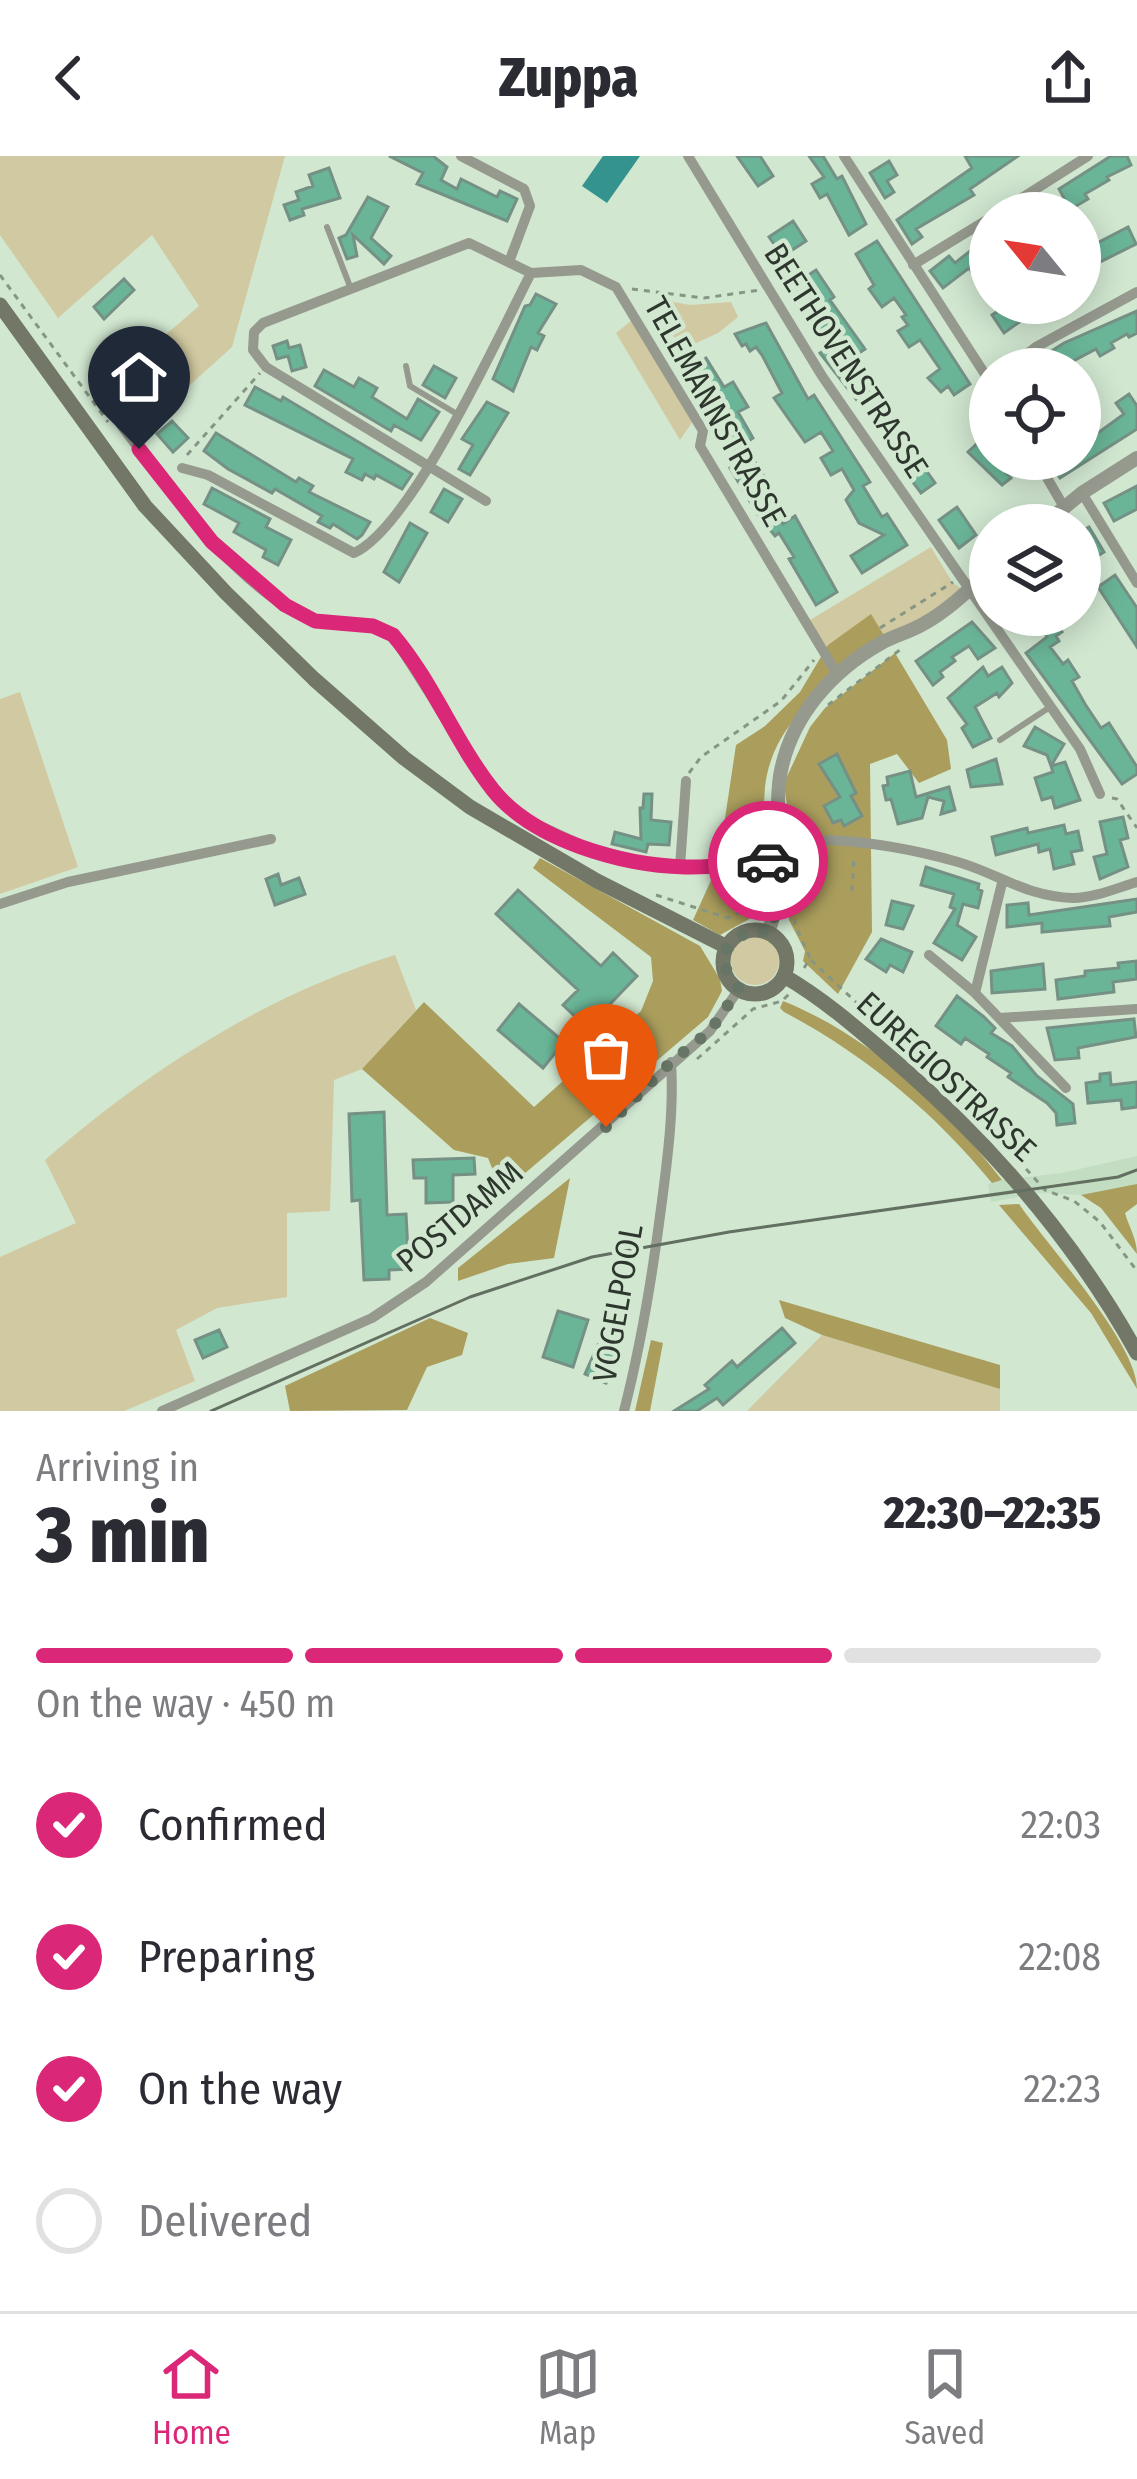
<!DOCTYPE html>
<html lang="en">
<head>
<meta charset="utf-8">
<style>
	body { margin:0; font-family:"Fira Sans Condensed",sans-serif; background:#f2f2f3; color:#2b2b33; height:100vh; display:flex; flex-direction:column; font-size:45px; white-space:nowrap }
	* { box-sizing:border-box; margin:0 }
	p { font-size:39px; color:#7c7c81 }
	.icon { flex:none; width:66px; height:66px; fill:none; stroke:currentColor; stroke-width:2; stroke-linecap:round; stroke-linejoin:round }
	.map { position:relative; height:1255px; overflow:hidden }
	.panel { display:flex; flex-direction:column; background:#fff; flex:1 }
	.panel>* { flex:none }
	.needle { width:78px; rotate:300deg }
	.buttons { position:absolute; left:969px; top:36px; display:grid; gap:24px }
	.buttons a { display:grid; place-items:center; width:132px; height:132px; border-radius:50%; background:#fff; box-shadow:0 6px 30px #0003; font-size:60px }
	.pin { position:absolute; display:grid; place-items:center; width:102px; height:102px; color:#fff; margin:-123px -51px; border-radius:50% 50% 50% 0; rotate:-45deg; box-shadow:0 0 12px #0007 }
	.pin .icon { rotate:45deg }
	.courier { position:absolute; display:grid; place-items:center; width:120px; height:120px; margin:-60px; border:9px solid #db2777; border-radius:50%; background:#fff; color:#222; box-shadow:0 3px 15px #0007 }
	.head em { font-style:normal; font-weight:800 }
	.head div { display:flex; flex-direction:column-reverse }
	.head { display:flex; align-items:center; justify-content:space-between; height:204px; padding:0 36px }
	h1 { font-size:78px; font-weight:800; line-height:90px }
	.bar { display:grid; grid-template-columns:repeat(4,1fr); gap:18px 12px; align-content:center; height:144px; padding:0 36px }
	.bar i { height:15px; border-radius:9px; background:#e1e1e2 }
	.bar .active { background:#db2777 }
	.bar p { grid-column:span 4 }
	ol { padding:0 36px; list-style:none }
	li { display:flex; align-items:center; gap:36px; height:132px }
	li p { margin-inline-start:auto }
	li .icon { padding:12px; border-radius:50%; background:#db2777; color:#fff; stroke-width:4 }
	li:last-child { color:#7c7c81 }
	li i { width:66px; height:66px; border:6px solid #e1e1e2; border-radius:50% }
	header { display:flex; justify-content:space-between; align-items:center; height:156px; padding:0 36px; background:#fff; font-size:54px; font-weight:800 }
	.dock { display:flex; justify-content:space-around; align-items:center; height:168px; border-top:3px solid #e1e1e2; background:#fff; font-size:33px; color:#7c7c81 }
	.dock a { display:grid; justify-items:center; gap:6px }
	.dock .active { color:#db2777 }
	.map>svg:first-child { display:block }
	.built { fill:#c2ddc1 }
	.green { fill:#d1c9a1 }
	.forest { fill:#ab9e5d }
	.water { fill:#35938e }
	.building { fill:#6ab598; stroke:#759185; stroke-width:3 }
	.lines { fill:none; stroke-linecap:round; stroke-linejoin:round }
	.path { stroke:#869685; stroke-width:3; stroke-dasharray:6 6; stroke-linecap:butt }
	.service { stroke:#96998e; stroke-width:6 }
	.minor { stroke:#96998e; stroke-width:10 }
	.tertiary { stroke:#96998e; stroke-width:14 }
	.secondary { stroke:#727767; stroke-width:15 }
	.rail { stroke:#626f61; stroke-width:3 }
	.done { stroke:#677567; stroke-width:12; stroke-dasharray:0 21.6 }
	.route { stroke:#db2777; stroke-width:15 }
	.labels { text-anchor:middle; stroke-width:9; stroke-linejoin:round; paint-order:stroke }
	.street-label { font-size:33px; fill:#2e372e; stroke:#d1e7d0 }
</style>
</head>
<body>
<header><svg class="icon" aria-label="back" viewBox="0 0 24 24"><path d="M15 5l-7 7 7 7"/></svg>Zuppa<svg class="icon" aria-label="share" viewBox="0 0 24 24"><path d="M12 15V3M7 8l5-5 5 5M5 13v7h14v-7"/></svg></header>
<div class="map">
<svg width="1137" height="1255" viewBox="0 0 1137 1255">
	<rect width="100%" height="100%" fill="#d1e7d0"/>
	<path class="built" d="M1137,1000v28l-15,5 -41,6 -42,-2 -48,9 -3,-18 14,-4 60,-7z"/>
	<path class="green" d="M0,0h285l-53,191 -95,86 -31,-47 93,-80 -47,-71 -94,83 -58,-83z
		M657,143l33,6 41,-3 7,15 -20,16 -35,16 -30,-41z
		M635,162l60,100 -15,22 -64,-107z
		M931,391l21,35 13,10 -128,82 -32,-51z
		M20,536l58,175 -78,27v-195z
		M731 805a24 24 0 1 1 48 0a24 24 0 1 1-48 0Z
		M395,799l21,55 -54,59 -28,11 -4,131 -43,2v84l-70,11 -41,22 19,51 -71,30h-124v-154l76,-34 -31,-63c101,-88 220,-165 350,-205z
		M822,1179l178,54v22h-253z"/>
	<path class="forest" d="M871,458l17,28c-52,38 -115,74 -123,145 -2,21 0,44 0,65 0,22 -7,44 -12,65l-33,18 -27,-15 25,-55 18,-120 29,-19 35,-34 28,-47z
		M895,497l52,87 4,29 -32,14 -22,-29 -27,10 2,168 -34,62 -35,-33 2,-10 -16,-31 2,-85 -7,-52 26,-56 15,-19z
		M540,702l160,88 20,33 2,12 -14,26 -206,176 -14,-35 -34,-8 -92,-81 62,-67 110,105 107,-96 12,-30 -2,-24 -118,-89z
		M783,845c87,35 162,105 219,179l-10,3c-57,-70 -128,-129 -208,-171l-4,-4z
		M570,1022l-16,80 -46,6 -50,17v-13z
		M1137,1028v20l-12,9c4,14 12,26 12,41l-36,-46 -20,-13z
		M1019,1048c28,41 118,139 118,185l-46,-76 -92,-108z
		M779,1144l221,65v24l-178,-54 -37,-17z
		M430,1162l38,15 -6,22 -35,12 -20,43 -117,1 -5,-25z
		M651,1184l12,3 -13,68h-15z"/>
	<path class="water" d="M603,0h37l-33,47 -25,-17z"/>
	<path class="building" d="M389,0h44l14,11 -6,13 16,9 4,-10 36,18 3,-6 17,8 -10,22 -90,-37 6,-11z
		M737,0h23l13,20 -15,10z
		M809,0h14l14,23 5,-3 24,48 -17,11 -22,-41 -7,4 -8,-14 12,-7z
		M965,0h53l-48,33 4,6 -58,34 6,8 -10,7 -15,-24 75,-52z
		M1111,0h16l4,9 -24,12 2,3 -24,14 3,5 -24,14h-26l26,-15 -5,-9z
		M889,5l8,14 -10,6 7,11 -9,6 -15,-25z
		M329,12l11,30 -38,11 2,6 -14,5 -6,-15 15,-5 -3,-8 17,-6 -4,-11z
		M368,41l20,10 -17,31 20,18 -7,8 -31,-29 4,21 -10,3 -8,-21 7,-3z
		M793,65l13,20 -20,13 12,16 -14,9 -18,-24 11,-7 -8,-11z
		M1128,71l8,17 -56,28v-20z
		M877,85l93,143 -16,11 -6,-9 -7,6 -13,-14 12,-9 -20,-29 -11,7 -11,-16 10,-6 -6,-8 4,-2 -12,-17 -12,9 -13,-18 5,-4 -18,-31z
		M990,85v17l-18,14 -3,-4 -26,20 -13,-17 19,-15 6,7 24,-19 3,3z
		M816,114l18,27 -4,3 35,49 -15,10 24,42 -11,7 -43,-55 9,-6 -35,-52 18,-11 -5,-8z
		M124,123l10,11 -30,29 -10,-12z
		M536,138l20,10 -18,29 6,3 -7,14 -6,-3 -18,44 -20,-12 32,-73 5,-1z
		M1011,147h35l-42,30 -12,-18z
		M1137,155v22l-8,4 -2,-3 -16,9 3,5 -14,8 -4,-7 -32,17 2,3h-21l-6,-10 25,-16z
		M766,167l42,76 6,-4 56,87 -7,4 19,31 5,-3 20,31 -45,28 -11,-17 33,-21 -25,-12 -13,-23 8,-10 -12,-21 -11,6 -10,-17 12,-7 -12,-19 -16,10 -31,-44 8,-5 -20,-38 -6,-8 -6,4 -4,-7 -4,2 -7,-12z
		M287,185l2,7 11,-3 6,22 -14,4 -4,-15 -11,3 -4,-13z
		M706,202l18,29 9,-5 15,25 -10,5 15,26 -9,6 36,58 -8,4 11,18 12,-8 42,76 -21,13 -27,-46 5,-2 -15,-24 -4,3 -17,-21 -28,-47 10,-6 -17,-30 4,-2 -39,-60z
		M434,210l22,12 -11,20 -22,-13z
		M324,214l30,17 5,-9 18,10 -5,9 35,22 11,-20 21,13 -18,28 -27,-15 -3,6 -76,-45z
		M255,231l26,14 2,-4 129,77 -10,15 -26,-14 -2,4 -9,-5 -3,6 -16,-8 7,-13 -108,-54z
		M1129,238l8,12v23l-77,49 -12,-19h32v-13l44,-32 -8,-11z
		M487,246l21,11 -38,62 -11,-6 14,-24 -11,-6z
		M172,265l16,17 -15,14 -16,-18z
		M903,274l14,19 -4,3 22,31 -14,10 -12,-16 5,-4 -24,-34z
		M216,277l80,49 3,-4 14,8 -4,6 61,30 -8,13 -5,4 -24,-15 -3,4 -12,-6 4,-6 -47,-27 -3,4 -44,-24 -24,-18z
		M981,284l9,10v9h31l-15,14 5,5 -9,7 -34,-33z
		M1137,330v23l-23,12 -10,-18z
		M212,332l58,31 -4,8 25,13 -13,25 -15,-8 3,-7 -32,-18 5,-9 -35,-19z
		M444,333l18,10 -14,23 -17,-10z
		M957,351l19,28 -17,13 -20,-28z
		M410,367l17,10 -28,49 -15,-10z
		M1089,371l15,25 -16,10 -8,-13v-17z
		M1115,419l22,33v39l-39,-60z
		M972,466l23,26 -17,11 -9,-13 -17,11 3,4 -15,11 3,5 -10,8 -17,-24z
		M1054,466l8,10 -6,4 3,5 -9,6 13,17 5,-4 11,17 -7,4 13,23 16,24 8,-5 28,44v7l-15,10 -96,-131 21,-16 -5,-7z
		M983,511l5,9 14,-9 10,16 -13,14 -2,-4 -22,14 16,31 -18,9 -11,-19 5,-4 -19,-26z
		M1035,571l29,17 -13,22 -4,-11 -23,-9z
		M837,598l19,39 -5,3 11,20 -18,10 -3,-6 -8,3 -9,-17 16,-9 -21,-33z
		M996,603l6,25 -31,3 -4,-17z
		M1065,606l15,38 -25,8 -3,-11 -10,3 -7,-22 18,-6 -2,-6z
		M910,615l6,26 33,-10 6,23 -14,4 3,-13 -16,-4 -6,21 -24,6 -7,-25 -5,1 -3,-14 5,-1 -1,-8z
		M644,638h8l-1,26 20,2 -2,23 -21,-1 -2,8 -34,-8 3,-12 26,7 -1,-31h3z
		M1123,661l5,21 -8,2 8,27 -28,12 -6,-22 13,-3 -7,-32z
		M1064,669l2,9 12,-3 4,19 -11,2 3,12 -20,5 -4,-20 -11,3 -1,-8 -42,11 -4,-18 35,-9 1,5z
		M926,711l53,17 -1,5 4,2 -4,17 -15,-4 -6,21 19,12 -14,23 -28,-17 21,-34 -5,-2 4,-13 -33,-9z
		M278,718l3,11 18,-7 6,16 -30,11 -9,-26z
		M518,734l83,76 12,-13 24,23 -50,52 -24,-23 15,-15 -82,-76z
		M1137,743v13l-28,5 1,9 -68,6v-9l-35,4v-22l21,-2 1,12z
		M892,745l21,5 -10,23 -17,-4z
		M881,783l31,13 -9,20 -13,-7 -4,7 -20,-13z
		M1136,805l1,18 -24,3 1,10 -56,7 -2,-19 29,-4v-5l34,-3 -1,-5z
		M1043,808l2,25 -53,4 -1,-22z
		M957,840l27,21 11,11 -4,5 21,13 25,30 36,28 2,19 -18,2 -1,-12 -9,-10 -39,-26 3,-4 -24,-16 2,-3 -24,-16 -4,6 -25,-18z
		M519,848l45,38 -21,26 -45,-38z
		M1134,863l2,18 -58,11 1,10 -24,2 -8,-32z
		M1110,917l1,12 26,-3v25l-15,2 -1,-9 -33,3 -2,-20 14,-2v-7z
		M384,956l3,103 19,-1 3,55 -20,1v9l-25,1 -4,-80 -8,1 -3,-87z
		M474,1002l1,16 -22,1v27l-27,1v-25h-12l-1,-18z
		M558,1155l30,9 -15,47 -30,-10z
		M782,1172l13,15 -72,62 -6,-7 -20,13h-23l35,-22 -4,-4 27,-24 5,6z
		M219,1174l8,17 -24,11 -8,-18z
		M598,1189l21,10 -13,28 -21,-9z"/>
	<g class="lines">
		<path class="path" d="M0,119l108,147
			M632,133l72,9 56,-8
			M187,299l73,-82
			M880,472l73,-46
			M828,549l73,-56
			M689,617l12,-16 80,-56 33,-41
			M1112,642l5,1 20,29
			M793,686l27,-2
			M763,698l1,-21
			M852,735l2,-36
			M656,739l72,23 23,-12 8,-31
			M792,739l3,29 15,34 -7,12
			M811,804l173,162 61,68 29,11 26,21 37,49
			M697,903l56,-50 29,-8 7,-7"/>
		<path class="service" d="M327,71l24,62
			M406,210l4,20 47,28
			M1000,584l50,-33"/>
		<path class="minor" d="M461,0l63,33 6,17 -21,56
			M688,0l134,220 258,373 20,45
			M844,0l146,226
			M998,57l90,-57
			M913,109l77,-47
			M1007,213l29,-22 101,-55
			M121,269c48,63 108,154 181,191 28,14 64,1 91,20l74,116 37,50 30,21 50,23 54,15 42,6
			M1036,303l28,48
			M182,312l26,7 146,78c58,-26 145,-218 177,-280
			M1082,337l55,90
			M486,345l-220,-134 -13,-17 1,-18 9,-9 206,-80 62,30 50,-3 35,17 87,144 -3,15 137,228
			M686,625l-6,86 100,-6
			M828,684c43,2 88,10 130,22 41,12 69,35 115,36 21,0 44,-10 64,-16
			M0,748l68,-22 203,-43
			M929,799l46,38 91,95
			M975,837l27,-110
			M1000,862l137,-9
			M162,1255l210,-93 54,-36 284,-251 29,-42
			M624,1255c18,-70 29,-139 38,-210 6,-46 12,-93 9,-139"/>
		<path class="tertiary" d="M1043,369l39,-32 55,-35
			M768,776c21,-50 4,-104 12,-156 10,-59 52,-106 103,-134 14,-7 29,-11 42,-19 24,-13 45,-35 65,-52"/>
		<path class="secondary" d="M0,149l145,201 81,87 88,86 90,79 66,49 127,74 130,66
			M723 806a32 32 0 1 1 64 0a32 32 0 1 1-64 0Z
			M784,820c40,23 76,55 111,85 97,84 180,180 242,292"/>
		<path class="rail" d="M211,1255l259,-114 122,-40 137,-25 389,-55 19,-7"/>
	</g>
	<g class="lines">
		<path class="done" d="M606,971l65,-65 39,-31 29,-42 -15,-23 3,-19 22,-17 19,2 6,-14 6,-57h-12"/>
		<path class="route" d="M139,293l73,93 73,63 30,16 58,5 20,9c40,47 62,107 100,155 41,51 129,75 192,77 28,1 56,-4 83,-6"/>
	</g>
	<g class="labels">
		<g class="street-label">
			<text transform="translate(847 204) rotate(57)" y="12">BEETHOVENSTRASSE</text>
			<text transform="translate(716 255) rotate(61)" y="12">TELEMANNSTRASSE</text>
			<text transform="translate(947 920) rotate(43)" y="12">EUREGIOSTRASSE</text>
			<text transform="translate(459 1060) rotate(-40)" y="12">POSTDAMM</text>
			<text transform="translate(617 1147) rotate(-80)" y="12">VOGELPOOL</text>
		</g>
	</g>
</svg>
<div class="buttons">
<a><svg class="needle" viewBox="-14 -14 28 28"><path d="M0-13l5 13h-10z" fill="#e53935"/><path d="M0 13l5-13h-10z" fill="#7c7c81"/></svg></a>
<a><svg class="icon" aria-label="locate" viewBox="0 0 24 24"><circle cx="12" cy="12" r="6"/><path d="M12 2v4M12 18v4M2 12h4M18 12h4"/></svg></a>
<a><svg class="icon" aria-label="layers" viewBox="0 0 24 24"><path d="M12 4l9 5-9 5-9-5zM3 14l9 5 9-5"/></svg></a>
</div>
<div class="pin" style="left:606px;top:971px;background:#ea580c"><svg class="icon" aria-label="bag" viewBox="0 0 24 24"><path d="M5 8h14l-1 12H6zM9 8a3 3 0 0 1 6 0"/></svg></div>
<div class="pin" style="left:139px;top:293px;background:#1f2937"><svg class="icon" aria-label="home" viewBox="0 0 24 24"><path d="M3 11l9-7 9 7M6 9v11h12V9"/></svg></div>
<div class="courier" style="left:768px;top:705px"><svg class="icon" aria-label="car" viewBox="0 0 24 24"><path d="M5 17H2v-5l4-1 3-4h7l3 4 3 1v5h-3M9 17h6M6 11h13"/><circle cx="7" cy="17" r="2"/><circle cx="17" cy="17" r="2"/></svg></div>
</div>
<section class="panel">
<div class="head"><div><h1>3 min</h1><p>Arriving in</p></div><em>22:30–22:35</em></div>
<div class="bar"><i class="active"></i><i class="active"></i><i class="active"></i><i></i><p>On the way · 450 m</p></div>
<ol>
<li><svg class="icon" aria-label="check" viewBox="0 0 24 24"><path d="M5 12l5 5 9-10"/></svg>Confirmed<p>22:03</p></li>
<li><svg class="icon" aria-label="check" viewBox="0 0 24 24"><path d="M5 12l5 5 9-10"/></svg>Preparing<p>22:08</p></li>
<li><svg class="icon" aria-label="check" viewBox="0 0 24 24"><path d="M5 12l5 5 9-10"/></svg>On the way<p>22:23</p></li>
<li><i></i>Delivered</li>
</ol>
</section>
<nav class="dock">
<a class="active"><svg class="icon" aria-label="home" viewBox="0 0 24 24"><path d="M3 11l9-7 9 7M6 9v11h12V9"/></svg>Home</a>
<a><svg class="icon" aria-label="map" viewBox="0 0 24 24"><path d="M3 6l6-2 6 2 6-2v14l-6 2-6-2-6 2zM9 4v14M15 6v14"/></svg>Map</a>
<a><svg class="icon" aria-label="saved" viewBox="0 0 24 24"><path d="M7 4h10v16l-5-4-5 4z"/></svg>Saved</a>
</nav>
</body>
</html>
